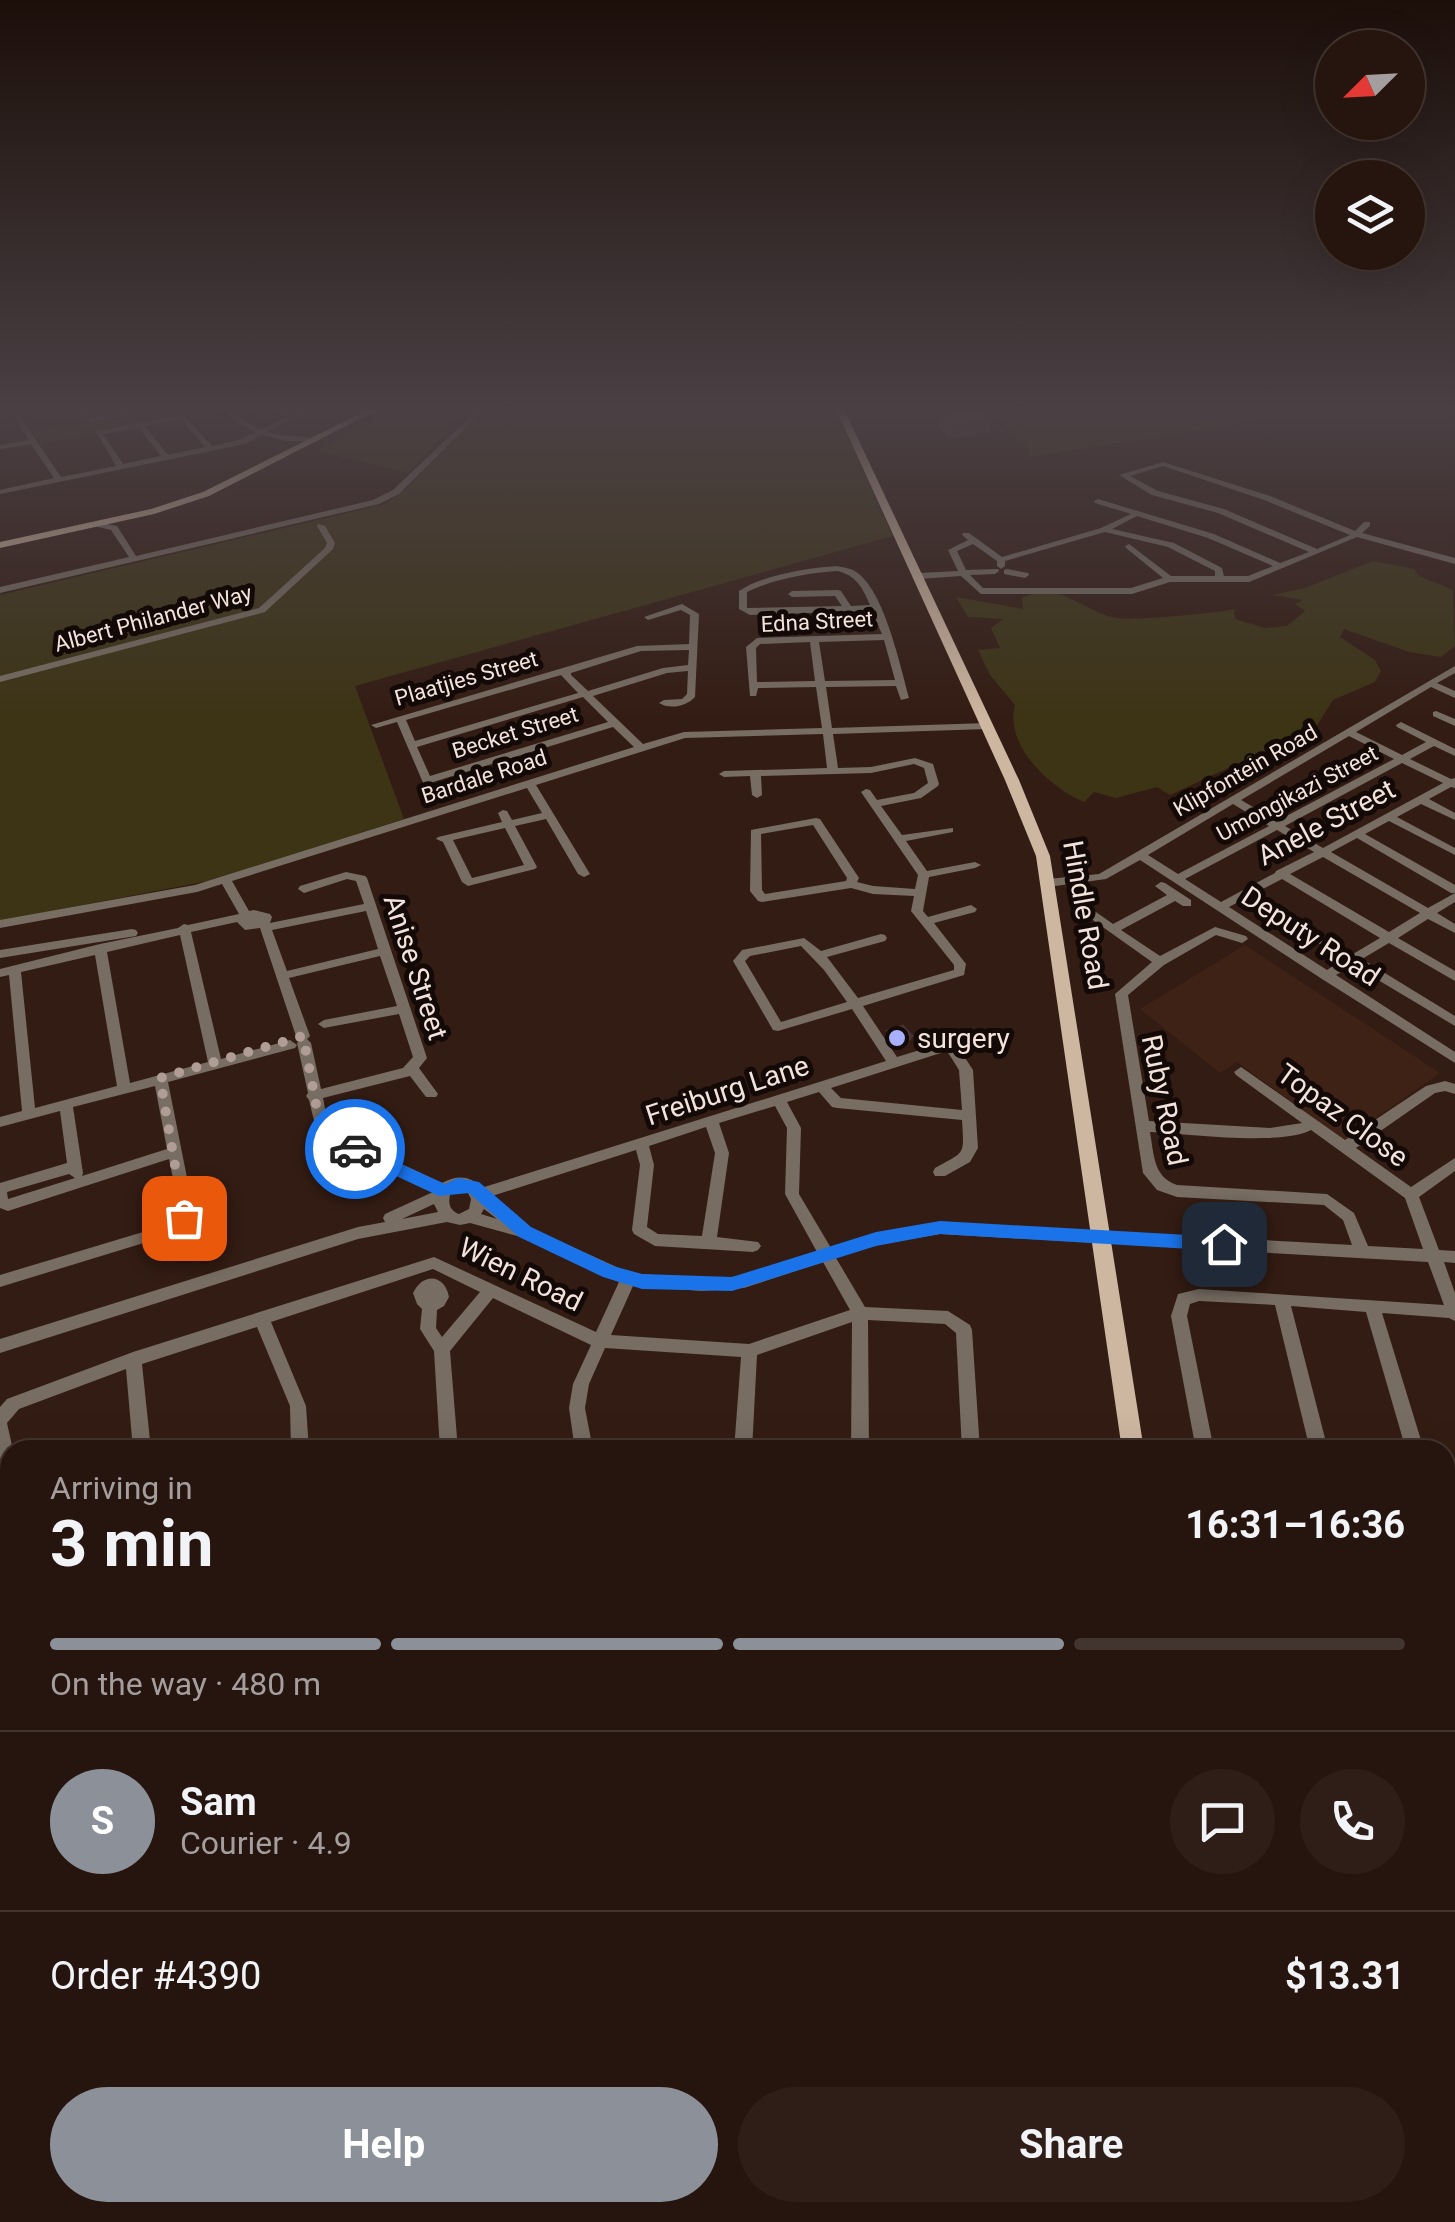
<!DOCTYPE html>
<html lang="en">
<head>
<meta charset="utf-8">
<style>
	body { margin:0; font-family:Roboto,sans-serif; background:#2e1e17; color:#f1f3f6; height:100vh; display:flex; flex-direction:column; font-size:38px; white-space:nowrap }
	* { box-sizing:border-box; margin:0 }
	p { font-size:32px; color:#a49f9e }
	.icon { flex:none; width:55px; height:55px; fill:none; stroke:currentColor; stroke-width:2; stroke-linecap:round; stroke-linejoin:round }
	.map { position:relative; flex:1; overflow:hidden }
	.side { position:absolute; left:0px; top:1440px; width:1455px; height:782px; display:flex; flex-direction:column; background:#26150e; border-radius:30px 30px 0 0; box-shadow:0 10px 40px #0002,0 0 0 2px #42342e }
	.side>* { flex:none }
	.needle { width:65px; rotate:246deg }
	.controls { position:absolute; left:1315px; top:30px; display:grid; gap:20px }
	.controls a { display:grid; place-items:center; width:110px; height:110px; border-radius:50%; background:#26150e; box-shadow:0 10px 40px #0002,0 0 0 2px #42342e; font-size:50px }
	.pin { position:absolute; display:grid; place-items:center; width:85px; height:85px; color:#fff; margin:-42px; border-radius:20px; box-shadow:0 5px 15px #0006 }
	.courier { position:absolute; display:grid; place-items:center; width:100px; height:100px; margin:-50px; border:8px solid #1a73e8; border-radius:50%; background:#fff; color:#222; box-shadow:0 2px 12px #0007 }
	.summary em { font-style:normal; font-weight:700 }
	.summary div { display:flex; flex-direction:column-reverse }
	.summary { display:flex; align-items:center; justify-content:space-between; height:170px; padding:0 50px }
	h1 { font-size:65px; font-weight:700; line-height:75px }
	.bar { display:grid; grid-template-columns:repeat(4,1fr); gap:15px 10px; align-content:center; height:120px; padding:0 50px }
	.bar i { height:12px; border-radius:8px; background:#42342e }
	.bar .current { background:#8c9099 }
	.bar p { grid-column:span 4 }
	.line { display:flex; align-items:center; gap:25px; padding:0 50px; border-top:2px solid #42342e }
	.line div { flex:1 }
	.round { display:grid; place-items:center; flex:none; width:105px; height:105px; border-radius:52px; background:#2e1e17 }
	.primary-button { display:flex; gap:20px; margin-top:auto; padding:20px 50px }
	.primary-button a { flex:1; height:115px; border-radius:60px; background:#8c9099; color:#fff; font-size:40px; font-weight:700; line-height:115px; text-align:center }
	.primary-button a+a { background:#2e1e17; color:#f1f3f6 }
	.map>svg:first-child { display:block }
	.built { fill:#3f2216 }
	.green { fill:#3d3416 }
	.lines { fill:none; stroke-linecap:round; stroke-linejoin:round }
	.minor { fill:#776d62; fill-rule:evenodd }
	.major { fill:#ceb7a1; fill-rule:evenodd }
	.wall { fill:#573e3f }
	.shaded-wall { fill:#473233 }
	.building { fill:#654849; stroke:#473233; stroke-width:2.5 }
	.route { fill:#1a73e8 }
	.done { stroke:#b09d96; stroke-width:10; stroke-dasharray:0 18 }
	.poi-dot { fill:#a8b0fc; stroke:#130906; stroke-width:4 }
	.labels { text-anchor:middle; stroke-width:10; stroke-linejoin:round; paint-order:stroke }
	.far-street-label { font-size:22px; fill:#f3e3dc; stroke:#130906 }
	.street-label { font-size:28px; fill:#f3e3dc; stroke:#130906 }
	.poi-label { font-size:28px; fill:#f3e3dc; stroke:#130906; text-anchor:start }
</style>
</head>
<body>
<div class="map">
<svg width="1455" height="2222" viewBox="0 0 1455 2222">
	<rect width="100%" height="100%" fill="#331c13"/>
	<path class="built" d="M1245,945l195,128 -96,67 -107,-78 -17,11 -80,-64z
		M10,2113v99h607l4,10h-621v-107z"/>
	<path class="green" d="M169,407l52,2 -180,35 -8,-12z
		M385,407h78l2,5 -57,61 -91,-22 55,-29 4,-10z
		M487,407h347l59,129 -538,150 49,133 -191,61 -213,41v-326l385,-91 20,-14z
		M1013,407h257l8,5 -37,12 -213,33 2,-7 -40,-37 27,-4z
		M1373,561l41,8 5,7 34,14 2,56 -14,11 -32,-5 -65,-23 -4,8 35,23 6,11 -6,11 -42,18 -17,27 -146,68 -13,-8 -41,11 -22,-6 -10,10c-34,-14 -80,-57 -69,-97l-25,-30 -12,-25 22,-2 -9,-20 12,-9 -35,-2 -12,-20 67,12 -1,-11c38,-19 61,14 95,20 17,3 100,-5 117,-9l1,10 30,9 22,-2 18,-15 -10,-7 8,-4 -30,-5 32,-7z
		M1445,2086l10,4v132h-170l-4,-9 164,-1z"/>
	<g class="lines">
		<path class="minor" d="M16,407h6l-3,8 42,62 55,-11 -20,-35 87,-16 29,31 27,-6 16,-8 -17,-9 -19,-16c11,0 29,17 42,23l26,-13 -19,-10h8l17,8 17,-8h8l-51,25c16,5 34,3 49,7l-1,2h-28l-25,-6 -18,9 -33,7 -211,43v-4l54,-12 -23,-34 -31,5v-4l29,-5 -16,-25zM181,419l24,28 -37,8 -23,-29zM139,428l22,28 -38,8 -20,-30z
			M75,407h6l6,10 3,1 65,-11h13l-78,15 -8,-3z
			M474,407h6l-6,13 -75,74 -20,10 -379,89v-6l129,-30 -18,-27 -17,-4 -1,-2 4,-2 20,4 19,30 237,-56 20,-10 76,-72z
			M1163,462l107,34 85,35 9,-9h6v4l-8,7 93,25v6l-98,-27 -108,45h-79l-38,12h-151l-20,-18 -42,3 -4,-3 4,-3 39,-2 -10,-21 20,-10 -6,-5 1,-2h6l33,24 99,-29 30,-14 -36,-11 -1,-2 4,-2 116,35 66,29 29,-11 -91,-39 -66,-18 -33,-20zM1163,466l101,34 86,35 -33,14 -93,-40 -66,-18 -28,-15zM1137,516l71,22 65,28 -25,10h-24l-2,-8 -48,-25 -62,-14zM1105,532l63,15 47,24v5h-44l-42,-32 -4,2 1,2 37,30 -32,10h-148l-13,-13 25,-1 4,-3 -1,-2 -32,1 -9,-19 16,-7 24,17v5l4,3 4,-3v-5z
			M318,524l7,2 10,17 -2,6 -68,63 -265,70v-6l259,-68 66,-60 2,-5 -10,-17z
			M837,566c8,2 15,2 22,8 26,21 41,91 50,124l-8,2 -5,-14 -70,1 6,41 156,-5 5,3 -5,3 -155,5 5,34 33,-1 44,-9 18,6 6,20 -1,2 -17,12 -40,8 21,29 51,-7v4l-47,9 21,30 48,-9 6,3 -6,3 -46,9 -6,34 5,6 43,-12 6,4 -2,3 -41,11 32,41 -2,11 -101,31 34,51 91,-28 6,4 -1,3 -35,11 15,23 5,78 -8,14 -25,14h-10l-2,-4 2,-4c31,-17 29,-12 27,-48l-125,-12 -5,-1 -13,-15 -32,10 14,26 -2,66 32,54 45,-15 64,-11 412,23 -9,-25 -19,-15 -147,-8 -20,-7 -14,-17 -28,-179 37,-32 -76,-54 2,-3h8l27,19 54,-29 -12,-9 6,-4 4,1 26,17v6h-8l-8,-5 -54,29 39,26 55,-29 31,9 2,3 -6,4 -26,-8 -52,30 -36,30 21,126 121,7 32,-5 -66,-48 -2,-3 7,-5 104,73 81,-54 19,-5 10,3v10l-10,-3 -10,2 -79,55 55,39 44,-29v13l-36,26 20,53 16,1v12l-11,-1 11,31v28l-6,-3 -67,-5 42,137h-18l-40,-138 -75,-6 37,144h-18l-35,-145 -76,-4 -9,3 -3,12 27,134h-18l-25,-134 7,-22 21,-5 245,16 -16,-43 -488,-28 -64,11 -40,13 29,49 83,4 22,14 2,5 8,120h-18l-6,-117 -11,-9 -77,-4 1,130h-18l1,-128 -95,33 -5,95h-18l7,-93 -136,-9 -16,36 -4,24 8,42h-18l-6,-42 4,-24 18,-39 -98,-47 -43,53 8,99h-18l-6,-99 -14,-22 2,-20 -5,-5 -4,-11c10,-21 32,-19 36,4l-5,9 -7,4 -1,18 6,9 38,-45 -47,-23 -162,53 35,84 3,44h-18l-1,-44 -33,-79 -115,37 9,86h-18l-7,-81 -107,40 -12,14 6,27h-3v127l-4,16 -6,3v-189l7,-8 126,-47 301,-95 162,75 23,-50 -98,-45 -51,-14 -10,2 -13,-3 -89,17 -358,114v-14l358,-112 27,-5 -2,-4 2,-4 48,-22 -115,-55 -9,-37 -3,-4 2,-3 -11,-50 3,-3 -4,-4 -36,-108 -15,2 -8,-8 -46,10 30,127 69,-19 7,5 -2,3 -127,34 25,126 -6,17 -14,9 -173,53v-12l163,-49 13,-8 3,-10 -10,-49 -161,52 -8,-3v-25l67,-20 -7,-52 -60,16v-10l22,-6 -13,-136 -9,2v-8l100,-25 78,-16 6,-4 4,1 51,-11 -17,-30 -25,8 -197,36v-8l195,-35 439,-138 -21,-20 -180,55 1,3 -5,3 -5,-3 -27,-63 -21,6 -5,-3 266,-79 52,-2 1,-29 -9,-5 -33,10 -4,-3 38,-13 17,10 -4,83c-8,9 -25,13 -36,6l5,-3 18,-1 5,-5 1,-23 -21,2 -74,23 50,48 41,-12 138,-4 -6,-41 -58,1 -2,8h-6l-4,-49 11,-9 125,-4 -10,-23 -122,4 -11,-6v-18c23,-16 69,-23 98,-25zM837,571c19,4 26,17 33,34l-19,1 -10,-15 -3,-1 -46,1 -4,3 4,3 43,-1 7,10 -95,2v-16c27,-13 60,-19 90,-21zM884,640l11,40 -70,1 -6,-39zM810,642l5,39 -58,1 -1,-34 4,-4zM689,650l-1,15 -25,3 -75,23 -17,-16v-2l70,-22zM561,675l17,18 -163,48 -9,-21zM583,697l25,25 -178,54 -13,-29zM823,734l4,34 -103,3 -5,3 5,3 26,-1 2,19 5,3 5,-3 -1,-19 110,-3 43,-9 10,4 4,15 -14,10 -37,7 -7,-10 -4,-1 -5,3 57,83 -3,14 -42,-3 -16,-4 2,-4 -39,-59 -4,-1 -65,12 -1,61 8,10 4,1 89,-14 22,6 41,2 -3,15 43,54v5l-96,28 -31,-41 58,-16 2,-3 -2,-3 -4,-1 -60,17 -17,-13 -62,12 -9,11 40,69 5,1 74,-22 34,52 -405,127c-10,-13 -25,-13 -39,-5l-113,-53 -6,-32 87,-22 16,21h10l2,-3 -19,-26 8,-10 -60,-180 -2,-2 -19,-4 -46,14 -2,3 6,4 43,-14 9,2 8,23 -94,19 2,-6 -2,-3 -16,-4 -5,1 -17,-30 295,-93 15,25 -30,7 -5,-9 -4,-1 -5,3 4,9 -64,15 -2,2 7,3 19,40 6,4 67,-17 2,-2 -22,-41 31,-7 32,55 6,3 6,-3 -54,-89 149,-47zM813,825l34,53 -1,3 -81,13 -3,-4 -1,-56zM505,828l19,37 -52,13 -19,-38zM366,911l12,38 -91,22 -15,-41zM180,935l28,127 -78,21 -23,-131zM801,946l23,24 23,32 -66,20 -36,-61 5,-5zM95,955l22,131 -82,22 -14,-136zM380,956l17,50 -73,14 -6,4 6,4 75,-14 14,43 -10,11 -82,21 -10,-46 -4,-4 3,-3 -21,-58zM947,1051l12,19 3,40 -121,-12 -10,-10zM155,1086l12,63 -85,27 1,-3 -10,-66zM775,1106l12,22 -2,66 32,58 -73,24 -42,3 -72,-6 -102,-46 -39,-30 147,-47 4,15 -8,65 2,4 21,12 98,6 5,-2 3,-4 -3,-4 -41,-5 12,-84 -10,-30zM706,1127l9,26 -13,83 -44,-2 -11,-7 7,-62 -5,-19zM1311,1130l94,68 18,51 -55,-3 -14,-33 -27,-19 -150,-9c-24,-8 -23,-31 -27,-53 39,2 130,14 161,-2zM69,1174l6,4 -67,21 -1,-7zM457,1188l10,3 4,8 -2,10 -10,5c-9,-3 -11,-10 -9,-19zM434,1204l4,8 -36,7zM484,1209l13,10 -16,-5zM823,1262l27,48 -101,34 -138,-9 22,-49 69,5 42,-3z
			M1007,569l21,4 1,2 -4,3 -21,-4v-4z
			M1455,666v7l-18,10 18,8v7l-24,-11 -75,45 46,23 24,-13 -29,-15 -1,-2 5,-3 54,27v7l-21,-10 -24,13 41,20 4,-1v10l-4,-1 -22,12 26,14v7l-34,-16 -24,13 58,31v7l-66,-34 -24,13 90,51v17l-18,11 18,11v9l-27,-14 -30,19 57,33v10l-66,-38 -27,16 93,57v10l-102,-61 -17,10 119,77v11l-133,-84 -182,-119 -34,19 -58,8 -6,-4 6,-4 51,-5zM1349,736l45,23 -117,62 -36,-21zM1402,763l41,20 -120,65 -38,-22zM1233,804l36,22 -91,48 -30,-19zM1277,830l37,22 -38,19 -1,2 -54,29 -36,-23zM1357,838l94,55h4l-27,15 -97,-56zM1323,857l97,56 -31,19 -99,-58zM1282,879l98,59 -27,16 -98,-61zM1246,898l98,61 -17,11 -98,-63z
			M1436,711l19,8v7l-22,-10v-4z
			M132,929l4,1 2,3 -2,3 -136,22v-8z
			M1445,1539l6,3 4,10v46l-7,-3 -3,-9z
			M1445,1708l10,1v20l-10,-1z
			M0,1912l8,3 2,6v59l-2,5 -8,3z
			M10,2007v22l-10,2v-22z"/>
		<path class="major" d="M373,407h10l-174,89 -55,18 -154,34v-6l151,-33 52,-17z
			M835,407h8l176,373 31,76 94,594h-22l-86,-594 -31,-76z
			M1231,2212h31l2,10h-32z"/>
	</g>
	<path class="wall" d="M940,414l51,7 -2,12 -40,6 -11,-13z"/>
	<path class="shaded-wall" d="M991,421l-2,12 -40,6 2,-13z
		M912,1036l-1,4 -17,6 1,-4z"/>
	<path class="building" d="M964,409l18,2 9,10 -40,5 -11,-12z
		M903,1026l9,10 -17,6 -8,-11z"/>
	<linearGradient id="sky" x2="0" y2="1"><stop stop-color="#1c0f0a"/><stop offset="0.57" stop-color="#4a4044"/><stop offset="1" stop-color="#4a4044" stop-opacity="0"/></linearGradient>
	<rect width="1455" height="718" fill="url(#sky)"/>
	<path class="route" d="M355,1143l90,41 13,-6 21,4 52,45 82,39 29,8 90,3 144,-45 64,-11 284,16 9,7 -9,7 -284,-17 -64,12 -144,45 -90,-2 -39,-12 -84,-40 -50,-44 -30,3 -90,-42 -2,-5z"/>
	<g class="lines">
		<path class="done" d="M184,1218l-24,-140 143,-42 18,94 34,19"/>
	</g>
	<circle class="poi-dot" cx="897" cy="1038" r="10"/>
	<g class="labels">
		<g class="far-street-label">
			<text transform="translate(153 618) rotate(-15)" y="8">Albert Philander Way</text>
			<text transform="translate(817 621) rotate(-3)" y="8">Edna Street</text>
			<text transform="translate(466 678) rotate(-16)" y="8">Plaatjies Street</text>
			<text transform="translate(515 732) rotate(-17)" y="8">Becket Street</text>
			<text transform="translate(1245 770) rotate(-30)" y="8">Klipfontein Road</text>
			<text transform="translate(484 776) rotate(-18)" y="8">Bardale Road</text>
			<text transform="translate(1297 793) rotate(-28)" y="8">Umongikazi Street</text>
		</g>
		<g class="street-label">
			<text transform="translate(1326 822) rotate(-28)" y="10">Anele Street</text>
			<text transform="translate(1086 915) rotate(80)" y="10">Hindle Road</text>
			<text transform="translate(1311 936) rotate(33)" y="10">Deputy Road</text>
			<text transform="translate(416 967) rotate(72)" y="10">Anise Street</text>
			<text transform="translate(727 1090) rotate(-18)" y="10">Freiburg Lane</text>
			<text transform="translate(1165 1100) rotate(78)" y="10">Ruby Road</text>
			<text transform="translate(1343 1115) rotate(36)" y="10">Topaz Close</text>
			<text transform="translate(521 1274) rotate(26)" y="10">Wien Road</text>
		</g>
		<g class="poi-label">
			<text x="917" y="1048">surgery</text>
		</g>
	</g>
</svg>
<div class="controls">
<a><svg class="needle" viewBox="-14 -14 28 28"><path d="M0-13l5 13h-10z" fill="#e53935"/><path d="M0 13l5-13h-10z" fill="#a49f9e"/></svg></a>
<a><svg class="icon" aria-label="layers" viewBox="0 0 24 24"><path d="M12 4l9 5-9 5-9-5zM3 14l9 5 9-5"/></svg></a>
</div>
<div class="pin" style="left:184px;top:1218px;background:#ea580c"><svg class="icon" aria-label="bag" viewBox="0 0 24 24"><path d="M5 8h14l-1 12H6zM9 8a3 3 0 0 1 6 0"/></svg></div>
<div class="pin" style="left:1224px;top:1244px;background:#1f2937"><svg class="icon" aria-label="home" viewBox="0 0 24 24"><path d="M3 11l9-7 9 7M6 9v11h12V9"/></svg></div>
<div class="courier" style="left:355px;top:1149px"><svg class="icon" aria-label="car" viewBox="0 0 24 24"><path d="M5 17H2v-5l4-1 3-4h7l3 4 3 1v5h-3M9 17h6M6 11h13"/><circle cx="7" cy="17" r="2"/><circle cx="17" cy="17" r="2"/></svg></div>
<section class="side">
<div class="summary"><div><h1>3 min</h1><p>Arriving in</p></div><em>16:31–16:36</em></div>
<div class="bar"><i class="current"></i><i class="current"></i><i class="current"></i><i></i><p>On the way · 480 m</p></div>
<div class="line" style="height:180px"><b class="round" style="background:#8c9099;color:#fff">S</b><div><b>Sam</b><p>Courier · 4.9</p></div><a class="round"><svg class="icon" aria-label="chat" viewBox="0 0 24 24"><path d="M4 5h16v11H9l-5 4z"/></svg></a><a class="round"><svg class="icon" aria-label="phone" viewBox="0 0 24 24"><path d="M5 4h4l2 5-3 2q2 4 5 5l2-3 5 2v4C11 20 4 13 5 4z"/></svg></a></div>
<div class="line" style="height:130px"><div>Order #4390</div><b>$13.31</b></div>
<div class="primary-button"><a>Help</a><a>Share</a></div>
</section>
</div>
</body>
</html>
